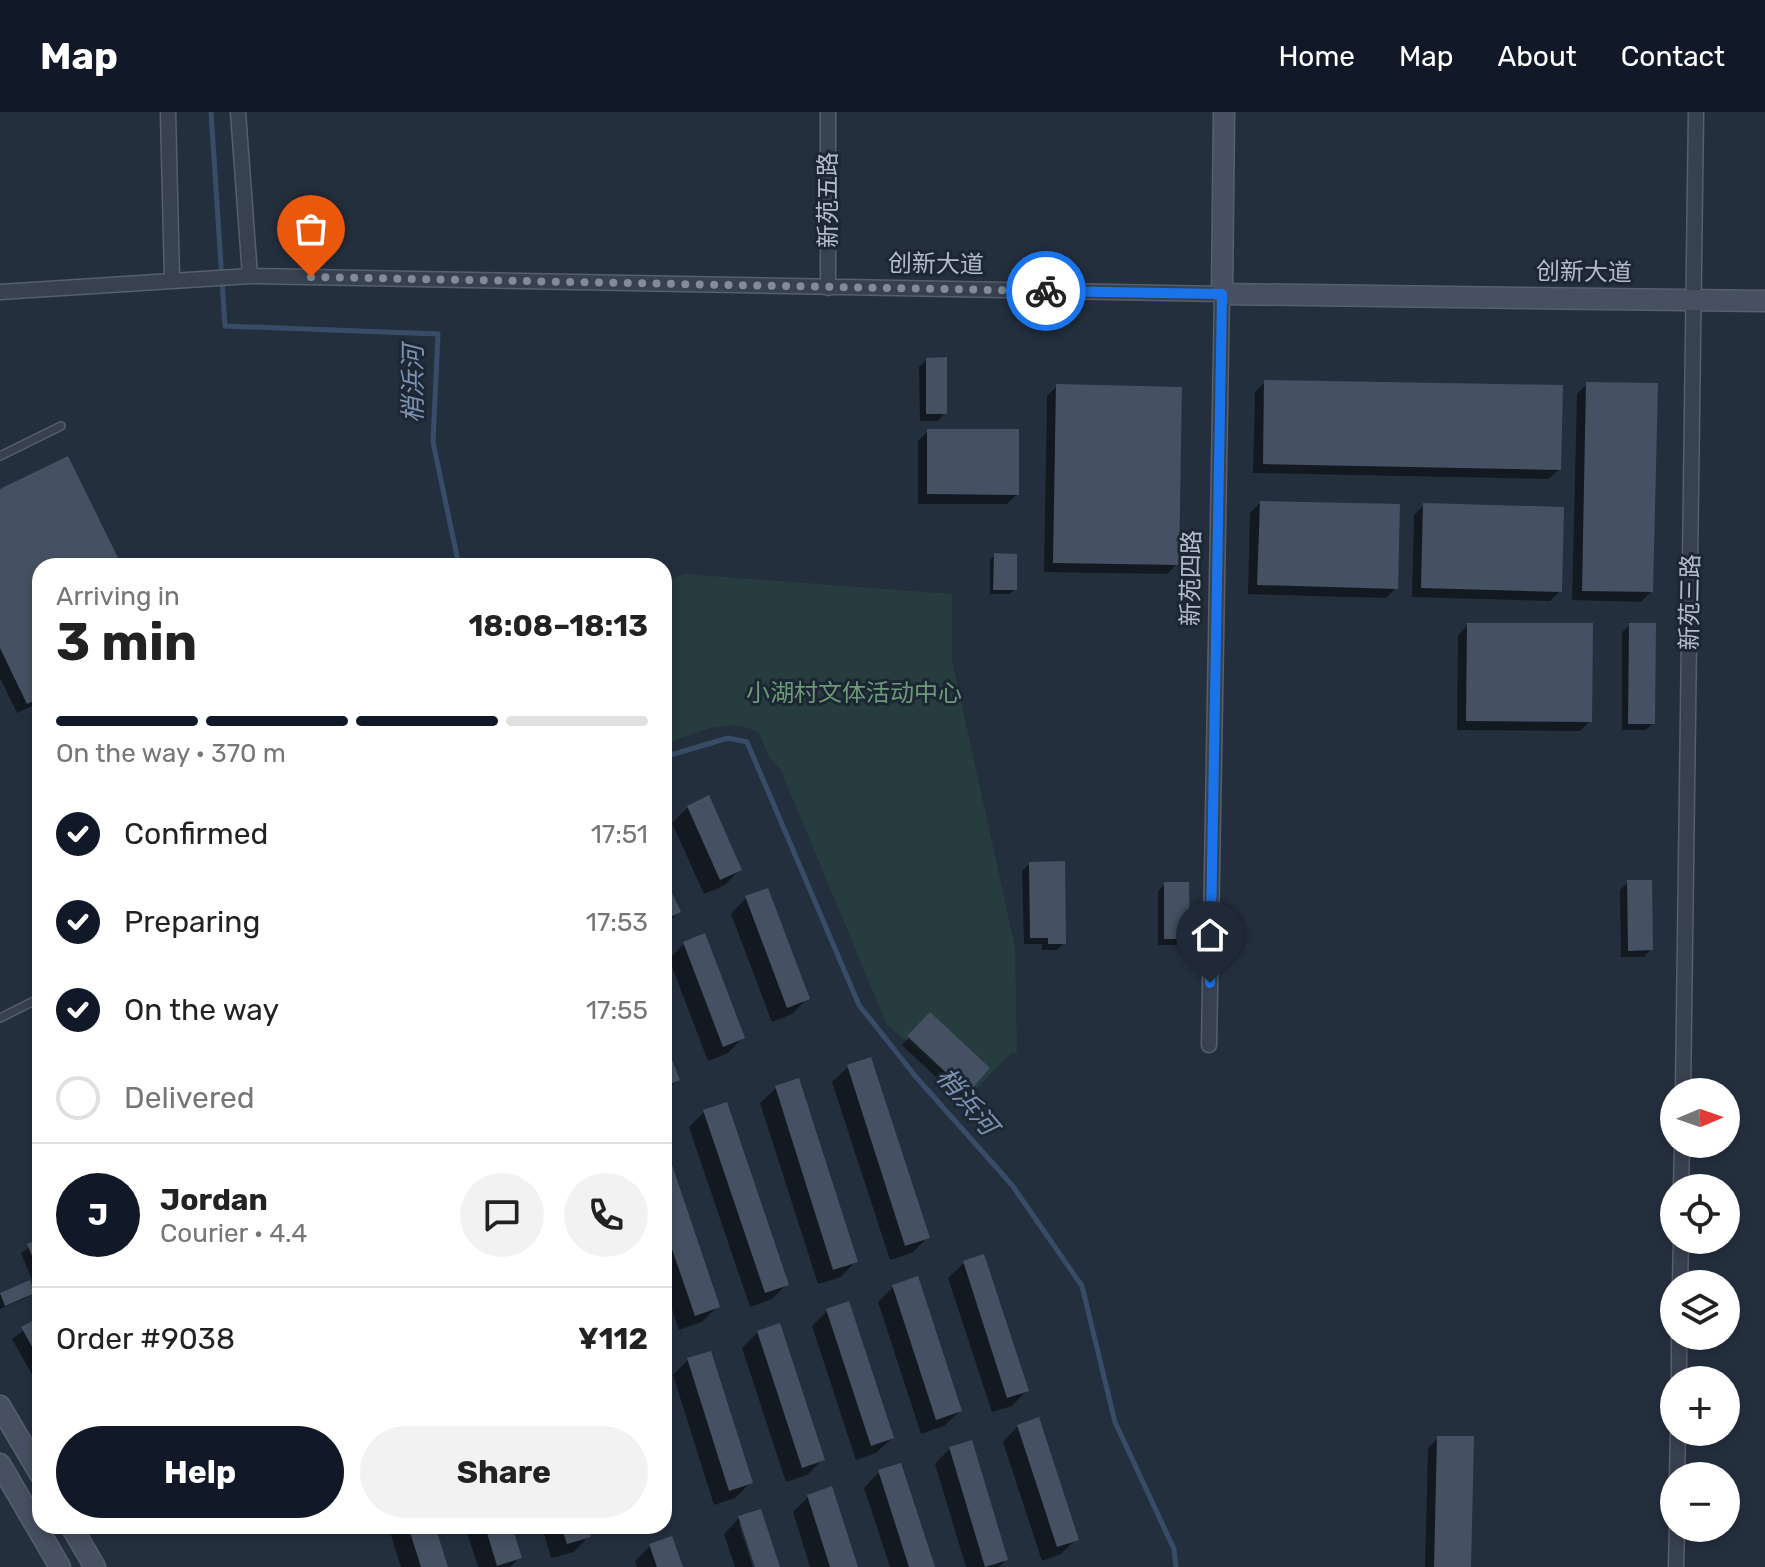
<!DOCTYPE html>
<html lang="en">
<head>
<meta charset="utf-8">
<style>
	body { margin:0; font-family:Rubik,"Noto Sans SC",sans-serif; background:#f2f2f2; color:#222; height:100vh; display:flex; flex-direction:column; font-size:30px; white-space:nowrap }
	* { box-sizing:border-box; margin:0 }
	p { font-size:26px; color:#767676 }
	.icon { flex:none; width:44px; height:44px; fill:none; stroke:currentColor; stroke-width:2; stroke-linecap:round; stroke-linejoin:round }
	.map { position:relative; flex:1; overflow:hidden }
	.details { position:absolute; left:32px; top:446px; width:640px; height:976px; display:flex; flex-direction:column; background:#fff; border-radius:24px; box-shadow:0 4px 12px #0003 }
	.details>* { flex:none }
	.needle { width:52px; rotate:88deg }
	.tools { position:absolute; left:1660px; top:966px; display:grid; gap:16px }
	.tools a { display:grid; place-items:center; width:80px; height:80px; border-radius:50%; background:#fff; box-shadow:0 4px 12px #0003; font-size:40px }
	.pin { position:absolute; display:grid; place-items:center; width:68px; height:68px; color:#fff; margin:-82px -34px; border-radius:50% 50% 50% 0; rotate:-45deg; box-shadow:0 0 8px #0007 }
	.pin .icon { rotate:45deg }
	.courier { position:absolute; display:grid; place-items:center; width:80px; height:80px; margin:-40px; border:6px solid #1a73e8; border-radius:50%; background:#fff; color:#222; box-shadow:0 2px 10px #0007 }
	.overview em { font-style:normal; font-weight:700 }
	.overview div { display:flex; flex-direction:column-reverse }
	.overview { display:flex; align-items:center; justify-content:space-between; height:136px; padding:0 24px }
	h1 { font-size:52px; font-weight:700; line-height:60px }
	.bar { display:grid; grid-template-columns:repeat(4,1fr); gap:12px 8px; align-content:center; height:96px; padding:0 24px }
	.bar i { height:10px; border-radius:6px; background:#e0e0e0 }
	.bar .on { background:#111827 }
	.bar p { grid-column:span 4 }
	.line { display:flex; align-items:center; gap:20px; padding:0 24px; border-top:2px solid #e0e0e0 }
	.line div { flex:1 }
	.round { display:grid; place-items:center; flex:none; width:84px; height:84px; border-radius:42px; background:#f2f2f2 }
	ol { padding:0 24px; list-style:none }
	li { display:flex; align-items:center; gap:24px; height:88px }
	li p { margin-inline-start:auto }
	li .icon { padding:8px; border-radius:50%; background:#111827; color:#fff; stroke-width:4 }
	li:last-child { color:#767676 }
	li i { width:44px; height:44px; border:4px solid #e0e0e0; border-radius:50% }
	.action { display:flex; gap:16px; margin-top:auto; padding:16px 24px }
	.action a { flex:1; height:92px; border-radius:48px; background:#111827; color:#fff; font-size:32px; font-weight:700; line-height:92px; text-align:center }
	.action a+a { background:#f2f2f2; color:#222 }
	header { display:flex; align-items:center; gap:48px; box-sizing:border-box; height:112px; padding:0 40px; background:#111827; color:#fff }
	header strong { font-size:38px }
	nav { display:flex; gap:44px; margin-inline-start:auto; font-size:28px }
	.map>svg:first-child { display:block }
	.green { fill:#263c3f }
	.shadow { fill:#0007 }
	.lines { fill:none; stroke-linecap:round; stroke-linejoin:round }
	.stream { stroke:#394c67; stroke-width:5 }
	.building { fill:#455162 }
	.lane-casing { stroke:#565f6c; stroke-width:10 }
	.street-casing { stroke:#565f6c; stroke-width:17 }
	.secondary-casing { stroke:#565f6c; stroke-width:23 }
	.lane { stroke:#38414e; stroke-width:7 }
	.street { stroke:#38414e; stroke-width:14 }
	.secondary { stroke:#465061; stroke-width:20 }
	.done { stroke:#828b98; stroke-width:8; stroke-dasharray:0 14.4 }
	.route { stroke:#1a73e8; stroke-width:10 }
	.labels { text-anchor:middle; stroke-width:6; stroke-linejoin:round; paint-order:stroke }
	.street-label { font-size:24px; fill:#b4bcc9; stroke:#1d2633 }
	.park-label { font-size:24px; fill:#6b9a76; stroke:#1d2633 }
	.water-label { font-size:26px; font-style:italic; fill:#7c92b1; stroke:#1d2633 }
</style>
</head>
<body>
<header>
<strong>Map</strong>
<nav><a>Home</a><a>Map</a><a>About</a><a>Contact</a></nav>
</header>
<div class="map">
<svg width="1765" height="1455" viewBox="0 0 1765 1455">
	<rect width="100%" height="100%" fill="#242f3e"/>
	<path class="green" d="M685,462l267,20v66l63,287 2,106h-6l-40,41 -84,-69 -107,-257 -11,-10 -10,-26c-36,-15 -62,0 -95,13v-164z"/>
	<path class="shadow" d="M926,248l19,53 -7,8h-18l-1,-54z
		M1265,270l294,87 -10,10 -296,-6 2,-81z
		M1587,272l64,208 -10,10 -69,-2 5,-206z
		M1057,274l120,178 -10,10 -123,-2 3,-176z
		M928,319l89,63 -10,10h-89v-63z
		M0,379l120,75h-80v136l-23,11 -17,-35z
		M1260,391l136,85 -10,10 -138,-4 2,-81z
		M1424,393l136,86 -10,10 -138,-4 2,-82z
		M995,443l20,34 -5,5h-20v-34z
		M1468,513l122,96 -10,10 -123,-1 1,-95z
		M1630,513l23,98 -7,7h-24v-98z
		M688,695l52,62 -15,16 -21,9 -32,-71z
		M1029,752l35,79 -7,7h-15v-6h-18l-2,-73z
		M664,769l15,31 -15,15z
		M1628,770l23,67 -7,8h-23l-1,-67z
		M1165,772l23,54 -8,7h-22v-54z
		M746,786l61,101 -15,15 -20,8 -41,-108z
		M684,832l59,93 -15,16 -20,8 -39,-102z
		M930,903l58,53 -29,31 -57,-54z
		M664,932l14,36 -14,14z
		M848,955l79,171 -15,15 -22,7 -58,-178z
		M776,976l80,173 -15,16 -23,7 -58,-181z
		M704,1000l83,172 -15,15 -22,8 -61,-180z
		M664,1037l53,158 -15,15 -23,8 -15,-45z
		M40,1128v54l-2,1 -17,-42z
		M983,1145l44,133 -15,16 -20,6 -44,-134 16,-15z
		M29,1171l4,10 -5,4 -28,12v-14z
		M893,1175l67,124 -16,15 -23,8 -43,-132z
		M827,1199l65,127 -16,15 -20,7 -44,-134z
		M40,1207v70l-28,-50z
		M758,1220l64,128 -15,15 -21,7 -44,-134z
		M688,1248l62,123 -15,15 -21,7 -41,-130z
		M1018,1314l58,113 -15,15 -19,7 -39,-119z
		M1438,1326l31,129h-44l3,-119z
		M950,1336l56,112 -7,7h-33l-31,-103z
		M879,1360l54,95h-43l-26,-79z
		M808,1385l48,70h-46l-17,-55z
		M739,1406l39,49h-21l-14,-43h-4l14,43h-18l-11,-33z
		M388,1414h44l14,41h-45z
		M465,1414h45l10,31 -10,10h-32z
		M542,1414h44l3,10 -15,16 -23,6z
		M623,1414h25l-23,8z
		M650,1434l31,21h-44l-2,-6z"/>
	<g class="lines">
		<path class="stream" d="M211,0l14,214 213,8 -5,108 26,124
			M664,645l64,-19 19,4 112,263 57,72 96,108 70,101 33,136 59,127 2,18"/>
	</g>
	<path class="building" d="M947,245v57h-21v-56z
		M1264,268l299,5 -2,85 -298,-6z
		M1586,270l72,1 -5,209 -71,-1z
		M1056,272l126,3 -3,178 -126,-2z
		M927,317h92v66l-92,-1z
		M68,344l54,110h-82v132l-13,6 -27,-56v-159z
		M1260,389l140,3 -2,85 -141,-4z
		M1423,391l141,4 -2,85 -141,-4z
		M994,441l23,1v36h-24z
		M1467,511h126l-1,99 -126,-1z
		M1629,511h27l-1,101h-27z
		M709,683l33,75 -22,10 -33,-74z
		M1065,749l1,83h-18v-6h-18l-1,-76z
		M664,764l17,36 -17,8z
		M1627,768h25l1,70 -25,1z
		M1164,770h25l1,57h-26z
		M768,776l42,111 -23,9 -42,-112z
		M705,821l40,105 -22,9 -40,-105z
		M930,900l60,56 -22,25 -61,-57z
		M664,927l16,41 -16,7z
		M871,945l59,181 -25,8 -58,-181z
		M799,966l59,184 -25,8 -58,-184z
		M727,990l62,183 -24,8 -62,-183z
		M665,1032l55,163 -25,9 -31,-90z
		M40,1126v37l-13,-31z
		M984,1142l45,137 -22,7 -44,-137z
		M918,1164l44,135 -26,9 -44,-135z
		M30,1168l5,13 -30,13 -5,-13z
		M849,1189l45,137 -23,8 -45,-137z
		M40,1205v44l-19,-34z
		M780,1211l45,137 -23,8 -45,-137z
		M711,1239l42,132 -24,8 -42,-133z
		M1039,1305l40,123 -22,7 -40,-122z
		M1437,1324h37l-3,131h-37z
		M972,1328l36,120 -23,7 -36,-120z
		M901,1351l34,104h-26l-31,-97z
		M832,1374l26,81h-28l-23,-72z
		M761,1397l19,58h-25l-17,-51z
		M408,1414h27l13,41h-27z
		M485,1414h27l10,32 -25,8z
		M561,1414h27l3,11 -24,7z
		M672,1424l11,31h-26l-8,-23z"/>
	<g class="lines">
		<g class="lane-casing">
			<path id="lane" d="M0,344l61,-30
				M0,906l40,-20"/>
		</g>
		<g class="street-casing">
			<path id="street" d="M168,0l4,168
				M238,0l12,164
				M828,0v176
				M0,180l250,-16 972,18 -13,751
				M1683,980l13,-980
				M1681,1076l1,-44
				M1680,1172l1,-44
				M1679,1268v-44
				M1677,1364l1,-44
				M1676,1455l1,-39"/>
		</g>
		<g class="secondary-casing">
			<path id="secondary" d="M1224,0l-2,182 543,7
				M0,1294l40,68
				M0,1352l60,103
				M71,1414l24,41"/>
		</g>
		<use href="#lane" class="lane"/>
		<use href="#street" class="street"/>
		<use href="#secondary" class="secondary"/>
	</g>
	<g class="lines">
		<path class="done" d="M311,165l735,14"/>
		<path class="route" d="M1046,179l176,3 -12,689"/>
	</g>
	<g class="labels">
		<g class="street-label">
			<text transform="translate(828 88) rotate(-90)" y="8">新苑五路</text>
			<text transform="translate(936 152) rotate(1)" y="8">创新大道</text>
			<text transform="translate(1584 160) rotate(1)" y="8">创新大道</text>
			<text transform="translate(1191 466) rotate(-89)" y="8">新苑四路</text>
			<text transform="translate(1690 490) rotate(-89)" y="8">新苑三路</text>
		</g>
		<g class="park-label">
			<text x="854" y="589">小湖村文体活动中心</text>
		</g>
		<g class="water-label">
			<text transform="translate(413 272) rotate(-90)" y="9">梢浜河</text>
			<text transform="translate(967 989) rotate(50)" y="9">梢浜河</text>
		</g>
	</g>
</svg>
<div class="tools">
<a><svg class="needle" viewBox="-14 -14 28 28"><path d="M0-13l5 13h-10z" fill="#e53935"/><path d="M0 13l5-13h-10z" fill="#767676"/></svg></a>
<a><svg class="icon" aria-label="locate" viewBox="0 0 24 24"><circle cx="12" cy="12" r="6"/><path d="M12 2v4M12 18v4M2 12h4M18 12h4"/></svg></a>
<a><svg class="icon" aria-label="layers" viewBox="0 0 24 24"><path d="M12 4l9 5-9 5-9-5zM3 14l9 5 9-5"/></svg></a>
<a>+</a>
<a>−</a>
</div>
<div class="pin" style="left:311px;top:165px;background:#ea580c"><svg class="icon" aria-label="bag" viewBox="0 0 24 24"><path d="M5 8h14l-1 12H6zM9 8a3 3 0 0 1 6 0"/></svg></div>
<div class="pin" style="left:1210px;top:871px;background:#1f2937"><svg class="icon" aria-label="home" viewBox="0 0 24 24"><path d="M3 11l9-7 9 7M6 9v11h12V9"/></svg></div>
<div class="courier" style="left:1046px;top:179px"><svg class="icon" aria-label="bike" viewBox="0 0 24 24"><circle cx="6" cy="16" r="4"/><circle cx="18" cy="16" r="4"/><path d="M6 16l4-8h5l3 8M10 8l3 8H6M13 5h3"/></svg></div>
<section class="details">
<div class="overview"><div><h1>3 min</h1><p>Arriving in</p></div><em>18:08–18:13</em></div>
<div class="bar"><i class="on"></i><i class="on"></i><i class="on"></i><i></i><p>On the way · 370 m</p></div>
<ol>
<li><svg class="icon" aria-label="check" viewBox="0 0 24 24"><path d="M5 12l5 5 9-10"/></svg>Confirmed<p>17:51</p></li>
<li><svg class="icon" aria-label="check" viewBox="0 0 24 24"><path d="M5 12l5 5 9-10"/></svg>Preparing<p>17:53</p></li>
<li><svg class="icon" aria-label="check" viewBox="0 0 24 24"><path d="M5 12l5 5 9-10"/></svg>On the way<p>17:55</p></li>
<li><i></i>Delivered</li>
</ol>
<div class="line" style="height:144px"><b class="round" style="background:#111827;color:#fff">J</b><div><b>Jordan</b><p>Courier · 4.4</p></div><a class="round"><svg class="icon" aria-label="chat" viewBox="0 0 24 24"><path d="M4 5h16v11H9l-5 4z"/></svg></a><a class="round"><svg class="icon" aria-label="phone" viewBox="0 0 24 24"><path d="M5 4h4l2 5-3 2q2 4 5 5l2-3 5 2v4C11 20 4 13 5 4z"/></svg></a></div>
<div class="line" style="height:104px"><div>Order #9038</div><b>¥112</b></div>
<div class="action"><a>Help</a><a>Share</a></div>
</section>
</div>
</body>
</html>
